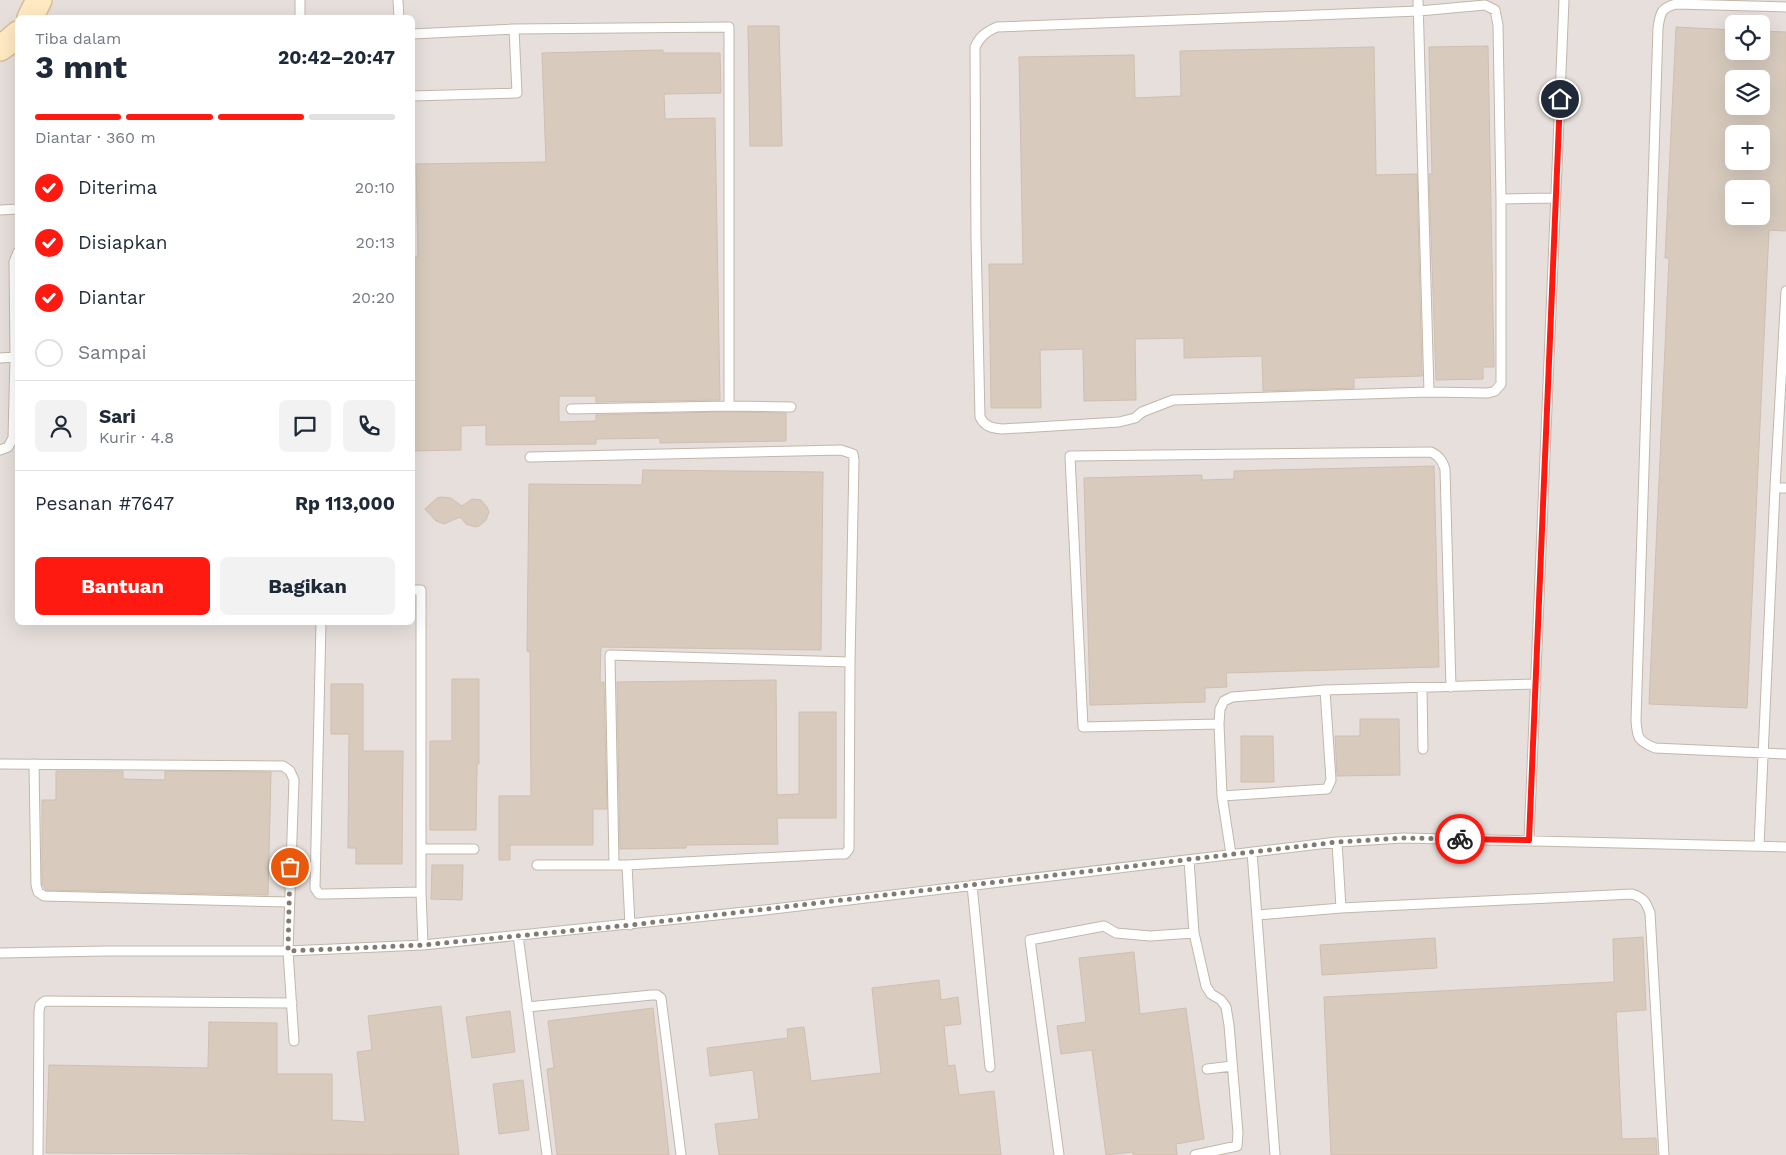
<!DOCTYPE html>
<html lang="id">
<head>
<meta charset="utf-8">
<style>
	body { margin:0; font-family:"Work Sans",sans-serif; background:#f2f2f3; color:#1f2937; height:100vh; display:flex; flex-direction:column; font-size:19px; white-space:nowrap }
	* { box-sizing:border-box; margin:0 }
	p { font-size:16px; color:#747a83 }
	.icon { flex:none; width:28px; height:28px; fill:none; stroke:currentColor; stroke-width:2; stroke-linecap:round; stroke-linejoin:round }
	.map { position:relative; flex:1; overflow:hidden }
	.drawer { position:absolute; left:15px; top:15px; width:400px; height:610px; display:flex; flex-direction:column; background:#fff; border-radius:8px; box-shadow:0 5px 20px #0002 }
	.drawer>* { flex:none }
	.tools { position:absolute; left:1725px; top:15px; display:grid; gap:10px }
	.tools a { display:grid; place-items:center; width:45px; height:45px; border-radius:8px; background:#fff; box-shadow:0 5px 20px #0002; font-size:25px }
	.pin { position:absolute; display:grid; place-items:center; width:42px; height:42px; color:#fff; margin:-21px; border:2px solid #fff; border-radius:50%; box-shadow:0 1px 5px #0007 }
	.courier { position:absolute; display:grid; place-items:center; width:50px; height:50px; margin:-25px; border:4px solid #ff1a11; border-radius:50%; background:#fff; color:#222; box-shadow:0 1px 6px #0007 }
	.summary em { font-style:normal; font-weight:700 }
	.summary div { display:flex; flex-direction:column-reverse }
	.summary { display:flex; align-items:center; justify-content:space-between; height:85px; padding:0 20px }
	h1 { font-size:32px; font-weight:700; line-height:38px }
	.bar { display:grid; grid-template-columns:repeat(4,1fr); gap:8px 5px; align-content:center; height:60px; padding:0 20px }
	.bar i { height:6px; border-radius:4px; background:#e0e1e3 }
	.bar .current { background:#ff1a11 }
	.bar p { grid-column:span 4 }
	.line { display:flex; align-items:center; gap:12px; padding:0 20px; border-top:1px solid #e0e1e3 }
	.line div { flex:1 }
	.round { display:grid; place-items:center; flex:none; width:52px; height:52px; border-radius:8px; background:#f2f2f3 }
	ol { padding:0 20px; list-style:none }
	li { display:flex; align-items:center; gap:15px; height:55px }
	li p { margin-inline-start:auto }
	li .icon { padding:5px; border-radius:50%; background:#ff1a11; color:#fff; stroke-width:4 }
	li:last-child { color:#747a83 }
	li i { width:28px; height:28px; border:2px solid #e0e1e3; border-radius:50% }
	.action { display:flex; gap:10px; margin-top:auto; padding:10px 20px }
	.action a { flex:1; height:58px; border-radius:8px; background:#ff1a11; color:#fff; font-size:20px; font-weight:700; line-height:58px; text-align:center }
	.action a+a { background:#f2f2f3; color:#1f2937 }
	.map>svg:first-child { display:block }
	.industrial { fill:#e6dfdb; fill-rule:evenodd }
	.building { fill:#d8cbbe; stroke:#d0bfae; fill-rule:evenodd }
	.lines { fill:none; stroke-linecap:round; stroke-linejoin:round }
	.lane-casing { stroke:#c2b7ab; stroke-width:11 }
	.secondary-casing { stroke:#d8bf96; stroke-width:28 }
	.lane { stroke:#fff; stroke-width:9 }
	.secondary { stroke:#ffeac4; stroke-width:25 }
	.done { stroke:#837b73; stroke-width:5; stroke-dasharray:0 9 }
	.route { stroke:#ff1a11; stroke-width:6 }
</style>
</head>
<body>
<div class="map">
<svg width="1786" height="1155" viewBox="0 0 1786 1155">
	<rect width="100%" height="100%" fill="#f3eee6"/>
	<path class="industrial" d="M0,0h1786v1155h-1786zM18,18h394v604h-394zM1734,24h27v27h-27zM1734,79h27v27h-27zM1734,134h27v27h-27zM1734,189h27v27h-27z"/>
	<path class="building" d="M748,26h31l3,120h-32z
		M1676,27l58,3v21h27v-20l25,1v199l-17,-1 -22,478 -98,-4 20,-446h-4zM1734,79h27v27h-27zM1734,134h27v27h-27zM1734,189h27v27h-27z
		M1488,46l6,321h-11v12l-47,1 -7,-206h3l-3,-127z
		M1374,47l2,128 41,-1 5,202 -68,2v10l-91,3 -1,-35 -78,2v-20l-49,1 1,61 -52,1 -1,-52 -43,1 1,58h-50l-2,-144h34l-4,-207 115,-2 1,43 46,-2 -1,-45z
		M663,50v3h57l1,40 -57,1 1,25 50,-1 5,282 -124,2v-6h-37v26l37,-1v-6l124,-3 66,1v28l-126,2v-5l-64,1v5l-110,1v-20l-25,1v24l-49,1v-194l6,-1 -2,-92 130,-2 -4,-109z
		M1434,466l5,201 -213,6 1,14 -22,1v14l-115,3 -6,-227 118,-3v5l32,-1v-8z
		M643,470l180,2 -2,178 -220,-3 -1,35h4l3,127h-14v36h-83v15h-11v-64h32l-1,-144 -3,-1 2,-167 113,1z
		M442,497l9,1 11,8 10,-7 9,1 6,7 2,5 -3,8 -7,6 -4,1 -9,-3 -6,-7 -16,7 -8,-3 -11,-12 12,-11z
		M452,679h27v85h-2l-1,66h-46v-89h22z
		M776,680l1,115 22,-1v-82h37v106h-59l1,26 -92,1v3l-66,1 -3,-167z
		M331,684h32v67h40l-1,113h-46v-16h-8l1,-114h-18z
		M1360,719h39l1,56 -63,1 -2,-40h25z
		M1241,736h32l1,46h-33z
		M56,771h67v8l42,1v-9l106,1 -3,123 -222,-5 -4,-6v-84h14z
		M432,865h31l-1,35 -31,-1z
		M1643,937l3,73 -30,2 6,127 34,-1 1,17h-326l-7,-158 290,-15 -1,-43z
		M1435,938l2,30 -115,7 -2,-30z
		M1134,952l6,62 46,-6 18,131 -28,5 1,11h-44v-3l-27,3 -14,-105 -31,4 -4,-28 29,-4 -7,-64z
		M939,980l2,20 17,-3 3,27 -17,2 4,40 7,-1 4,30 35,-4 7,64h-282l-4,-31 44,-5 -6,-49 -43,6 -3,-28 81,-10 -1,-9 17,-2 7,54 70,-8 -9,-85z
		M441,1006l18,149 -413,-2 3,-88 159,3 1,-46 68,1v51h55v46l33,2 -8,-70 15,-2 -4,-34z
		M653,1008l16,147h-112l-10,-86 7,-1 -6,-47z
		M510,1011l5,41 -43,6 -6,-41z
		M523,1080l6,50 -30,4 -6,-50z"/>
	<g class="lines">
		<g class="lane-casing">
			<path id="lane" d="M300,0v18
				M398,0l1,18
				M1418,0l11,392
				M1485,5l10,5 3,15 3,174v185l-6,7 -7,2 -59,-1 -256,8 -31,12 -7,6 -16,4 -117,7c-10,-1 -17,-2 -22,-12l-4,-179 -1,-191c5,-11 11,-15 22,-20l422,-16z
				M1786,7l-110,-3c-15,4 -16,9 -18,24l-22,692c1,18 2,21 19,28l131,6
				M412,34l102,-5
				M412,96l105,-3 -3,-64 215,-2v379
				M1501,199l54,-1
				M0,210l18,-1
				M0,358l15,-1
				M571,409l158,-3 62,1
				M0,450l8,-3 5,-9 2,-81 -1,-95 4,-10
				M530,457l311,-7 12,4 1,6 -4,202 -1,187 -4,5h-8l-210,11h-90
				M1775,488h11
				M412,590h9v302l2,53
				M321,622l-6,266 4,6h7l95,-2
				M1422,688l1,61
				M1219,724l-136,3 -13,-271 361,-4c8,4 11,8 14,17l6,218
				M0,764l283,2 7,5 4,9 -6,171 6,90
				M34,764l2,121 2,7 6,4 245,6
				M1222,796l105,-7 4,-9 -6,-90
				M1529,840l35,-840
				M1337,842l4,66
				M1759,846l16,-358 11,-197
				M422,849h52
				M1252,852l23,303
				M1231,854l-9,-58 -3,-72 1,-15 4,-8 8,-4 93,-7 211,-6
				M1189,860l5,73 12,53 5,8 10,6 5,7 3,18 9,108 -1,13 -42,9
				M614,864l-4,-209 240,7
				M627,865l3,60
				M972,885l18,182
				M1258,915l83,-7 291,-14c12,4 14,8 18,19l14,242
				M518,935l29,220
				M0,953l106,-2h182l135,-6 342,-35 572,-68 67,-4 382,9
				M527,1007l125,-12h5l4,3 20,157
				M1207,1069l25,-3
				M38,1155l1,-144 1,-6 5,-4 247,2
				M1059,1155l-29,-215 74,-14 12,7 34,3 44,-3"/>
		</g>
		<g class="secondary-casing">
			<path id="secondary" d="M30,18l9,-18
				M0,48l10,-7 8,-7"/>
		</g>
		<use href="#lane" class="lane"/>
		<use href="#secondary" class="secondary"/>
	</g>
	<g class="lines">
		<path class="done" d="M290,867l-2,84 135,-6 207,-20 707,-83 67,-4 56,1"/>
		<path class="route" d="M1460,839l69,1 31,-741"/>
	</g>
</svg>
<div class="tools">
<a><svg class="icon" aria-label="locate" viewBox="0 0 24 24"><circle cx="12" cy="12" r="6"/><path d="M12 2v4M12 18v4M2 12h4M18 12h4"/></svg></a>
<a><svg class="icon" aria-label="layers" viewBox="0 0 24 24"><path d="M12 4l9 5-9 5-9-5zM3 14l9 5 9-5"/></svg></a>
<a>+</a>
<a>−</a>
</div>
<div class="pin" style="left:290px;top:867px;background:#ea580c"><svg class="icon" aria-label="bag" viewBox="0 0 24 24"><path d="M5 8h14l-1 12H6zM9 8a3 3 0 0 1 6 0"/></svg></div>
<div class="pin" style="left:1560px;top:99px;background:#1f2937"><svg class="icon" aria-label="home" viewBox="0 0 24 24"><path d="M3 11l9-7 9 7M6 9v11h12V9"/></svg></div>
<div class="courier" style="left:1460px;top:839px"><svg class="icon" aria-label="bike" viewBox="0 0 24 24"><circle cx="6" cy="16" r="4"/><circle cx="18" cy="16" r="4"/><path d="M6 16l4-8h5l3 8M10 8l3 8H6M13 5h3"/></svg></div>
<section class="drawer">
<div class="summary"><div><h1>3 mnt</h1><p>Tiba dalam</p></div><em>20:42–20:47</em></div>
<div class="bar"><i class="current"></i><i class="current"></i><i class="current"></i><i></i><p>Diantar · 360 m</p></div>
<ol>
<li><svg class="icon" aria-label="check" viewBox="0 0 24 24"><path d="M5 12l5 5 9-10"/></svg>Diterima<p>20:10</p></li>
<li><svg class="icon" aria-label="check" viewBox="0 0 24 24"><path d="M5 12l5 5 9-10"/></svg>Disiapkan<p>20:13</p></li>
<li><svg class="icon" aria-label="check" viewBox="0 0 24 24"><path d="M5 12l5 5 9-10"/></svg>Diantar<p>20:20</p></li>
<li><i></i>Sampai</li>
</ol>
<div class="line" style="height:90px"><a class="round"><svg class="icon" aria-label="person" viewBox="0 0 24 24"><circle cx="12" cy="8" r="4"/><path d="M4 21q1-7 8-7t8 7"/></svg></a><div><b>Sari</b><p>Kurir · 4.8</p></div><a class="round"><svg class="icon" aria-label="chat" viewBox="0 0 24 24"><path d="M4 5h16v11H9l-5 4z"/></svg></a><a class="round"><svg class="icon" aria-label="phone" viewBox="0 0 24 24"><path d="M5 4h4l2 5-3 2q2 4 5 5l2-3 5 2v4C11 20 4 13 5 4z"/></svg></a></div>
<div class="line" style="height:65px"><div>Pesanan #7647</div><b>Rp 113,000</b></div>
<div class="action"><a>Bantuan</a><a>Bagikan</a></div>
</section>
</div>
</body>
</html>
